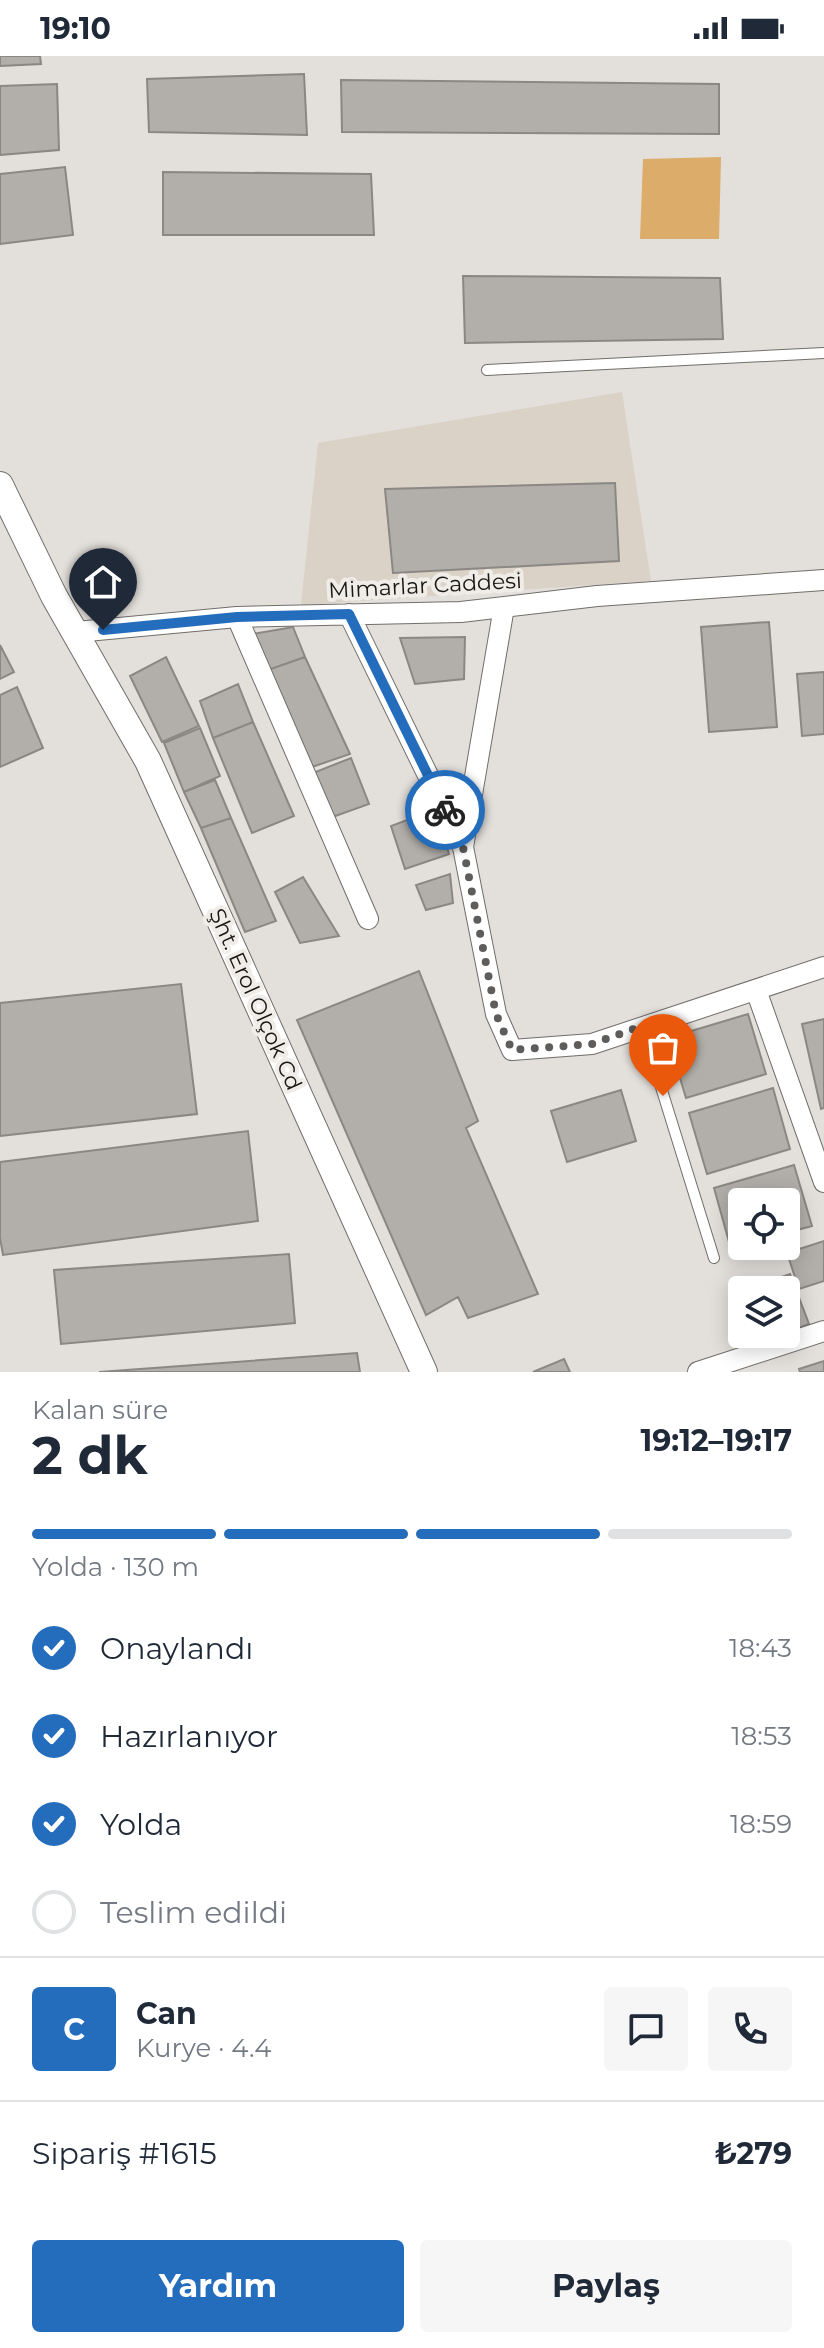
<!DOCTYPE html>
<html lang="tr">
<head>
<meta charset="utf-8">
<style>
	body { margin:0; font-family:Montserrat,sans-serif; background:#f6f6f7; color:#1f2937; height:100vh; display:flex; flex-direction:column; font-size:30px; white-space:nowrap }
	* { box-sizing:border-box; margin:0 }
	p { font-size:26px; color:#747a83 }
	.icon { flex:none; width:44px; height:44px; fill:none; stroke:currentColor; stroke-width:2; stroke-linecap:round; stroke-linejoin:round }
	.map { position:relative; height:1316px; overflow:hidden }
	.sheet { display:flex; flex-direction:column; background:#fff; flex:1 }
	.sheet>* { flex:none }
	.fabs { position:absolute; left:728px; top:1132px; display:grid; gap:16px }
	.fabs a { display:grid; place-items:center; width:72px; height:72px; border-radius:8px; background:#fff; box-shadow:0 4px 20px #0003; font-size:40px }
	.pin { position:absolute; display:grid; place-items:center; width:68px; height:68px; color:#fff; margin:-82px -34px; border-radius:50% 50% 50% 0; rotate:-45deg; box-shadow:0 0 8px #0007 }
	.pin .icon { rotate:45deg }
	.courier { position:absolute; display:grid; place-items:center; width:80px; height:80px; margin:-40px; border:6px solid #246dbd; border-radius:50%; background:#fff; color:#222; box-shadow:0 2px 10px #0007 }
	.summary em { font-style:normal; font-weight:700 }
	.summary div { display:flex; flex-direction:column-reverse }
	.summary { display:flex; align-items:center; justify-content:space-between; height:136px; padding:0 32px }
	h1 { font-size:52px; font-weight:700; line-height:60px }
	.bar { display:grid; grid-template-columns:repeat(4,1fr); gap:12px 8px; align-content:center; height:96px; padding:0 32px }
	.bar i { height:10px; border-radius:6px; background:#e0e1e3 }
	.bar .on { background:#246dbd }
	.bar p { grid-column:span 4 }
	.line { display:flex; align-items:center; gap:20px; padding:0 32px; border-top:2px solid #e0e1e3 }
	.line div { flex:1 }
	.round { display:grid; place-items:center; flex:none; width:84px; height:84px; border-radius:8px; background:#f6f6f7 }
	ol { padding:0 32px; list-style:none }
	li { display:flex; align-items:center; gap:24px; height:88px }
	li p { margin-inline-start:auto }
	li .icon { padding:8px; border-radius:50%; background:#246dbd; color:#fff; stroke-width:4 }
	li:last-child { color:#747a83 }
	li i { width:44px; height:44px; border:4px solid #e0e1e3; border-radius:50% }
	.button { display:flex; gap:16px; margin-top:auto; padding:16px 32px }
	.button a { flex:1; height:92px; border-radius:8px; background:#246dbd; color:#fff; font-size:32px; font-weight:700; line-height:92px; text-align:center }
	.button a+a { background:#f6f6f7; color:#1f2937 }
	.status { display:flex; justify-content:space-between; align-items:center; height:56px; padding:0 40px; background:#fff; direction:ltr }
	.status svg { height:22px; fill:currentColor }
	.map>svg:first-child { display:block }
	.built { fill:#dad1c7 }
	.water { fill:#dcac6a }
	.building { fill:#b2afab; stroke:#8b8884; stroke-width:2 }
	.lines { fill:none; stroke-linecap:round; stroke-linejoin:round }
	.service-casing { stroke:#716e6a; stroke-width:12 }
	.minor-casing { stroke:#716e6a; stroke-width:22 }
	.tertiary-casing { stroke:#716e6a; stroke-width:28 }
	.service { stroke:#fff; stroke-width:10 }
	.minor { stroke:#fff; stroke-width:20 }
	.tertiary { stroke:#fff; stroke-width:26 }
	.done { stroke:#5f5d5b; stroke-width:8; stroke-dasharray:0 14.4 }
	.route { stroke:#246dbd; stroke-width:10 }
	.labels { text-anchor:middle; stroke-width:8; stroke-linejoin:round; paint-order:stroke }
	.street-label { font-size:22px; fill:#181716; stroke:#f0ede8 }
</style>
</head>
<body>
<div class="status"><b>19:10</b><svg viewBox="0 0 49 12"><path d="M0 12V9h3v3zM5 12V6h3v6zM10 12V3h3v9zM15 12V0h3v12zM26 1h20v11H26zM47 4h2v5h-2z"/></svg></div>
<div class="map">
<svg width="824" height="1316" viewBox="0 0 824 1316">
	<rect width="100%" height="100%" fill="#e3dfdb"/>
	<path class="built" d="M622,336l29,189 -350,24 17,-162z"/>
	<path class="water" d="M721,101l-2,82h-79l3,-80z"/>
	<path class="building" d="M0,0h40l1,8 -41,2z
		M304,18l3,61 -158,-3 -2,-53z
		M341,24l378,4v50l-377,-2z
		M57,28l2,66 -59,5v-69z
		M65,111l8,68 -73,9v-70z
		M163,116l208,2 3,61h-211z
		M463,220l257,2 3,61 -258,4z
		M615,427l4,78 -226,12 -8,-84z
		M769,566l8,105 -68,5 -8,-105z
		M293,571l12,30 -37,13 -15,-36z
		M465,581l-1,42 -49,5 -15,-46z
		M0,589l14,27 -14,7z
		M166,601l33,69 -37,16 -32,-66z
		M305,601l45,97 -41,14 -41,-98z
		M824,616v62l-22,2 -5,-62z
		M238,628l15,38 -40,16 -13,-37z
		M17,631l26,61 -43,19v-72z
		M253,666l41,94 -42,17 -39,-95z
		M200,672l20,48 -36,16 -20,-49z
		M351,702l18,46 -39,14 -17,-45z
		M215,724l16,38 -30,10 -17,-36z
		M436,753l13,45 -44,15 -14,-43z
		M231,762l45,103 -31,11 -44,-104z
		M450,818l3,29 -27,7 -10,-25z
		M303,821l36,59 -39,7 -25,-51z
		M419,915l59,150 -12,7 72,166 -70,24 -10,-21 -32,18 -129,-295z
		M181,928l16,130 -197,22v-133z
		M748,958l18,60 -80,24 -18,-60z
		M824,963v89l-3,1 -19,-85z
		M773,1032l17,61 -83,25 -18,-61z
		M621,1034l15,51 -69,21 -16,-51z
		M248,1075l10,90 -255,34 -3,-17v-76z
		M794,1109l18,61 -26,7v-31h-44v44l-11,3 -17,-61z
		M824,1185v40l-25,8 -12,-36z
		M289,1198l6,69 -234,21 -7,-74z
		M790,1218l19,50 -23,9v-43h-40z
		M759,1278h23l-20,8z
		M357,1297l3,19h-261z
		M564,1303l6,13h-37z
		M824,1305v11h-24l-1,-3z"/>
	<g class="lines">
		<g class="service-casing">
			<path id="service" d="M487,314l337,-17
				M642,970l72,232"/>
		</g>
		<g class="minor-casing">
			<path id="minor" d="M504,551l-41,240 33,167 16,36 80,-6 232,-77
				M349,558l114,233
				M237,561l131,302
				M76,576l161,-15 224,-5 136,-16 227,-16
				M756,934l68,192
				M698,1316l126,-41"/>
		</g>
		<g class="tertiary-casing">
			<path id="tertiary" d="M0,429l54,111 94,165 276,611"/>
		</g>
		<use href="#service" class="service"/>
		<use href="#minor" class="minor"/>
		<use href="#tertiary" class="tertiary"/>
	</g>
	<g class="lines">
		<path class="done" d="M445,754l18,37 33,167 16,36 80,-6 50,-18 21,70"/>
		<path class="route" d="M103,574l134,-13 112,-3 96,196"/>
	</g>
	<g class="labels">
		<g class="street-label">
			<text transform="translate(425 529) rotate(-3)" y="8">Mimarlar Caddesi</text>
			<text transform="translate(256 943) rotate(66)" y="8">Şht. Erol Olçok Cd</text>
		</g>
	</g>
</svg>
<div class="fabs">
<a><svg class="icon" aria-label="locate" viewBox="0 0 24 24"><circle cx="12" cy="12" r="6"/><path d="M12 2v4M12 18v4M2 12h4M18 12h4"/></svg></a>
<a><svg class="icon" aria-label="layers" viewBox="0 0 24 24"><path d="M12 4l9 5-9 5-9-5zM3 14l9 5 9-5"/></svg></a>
</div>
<div class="pin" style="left:663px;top:1040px;background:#ea580c"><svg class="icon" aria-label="bag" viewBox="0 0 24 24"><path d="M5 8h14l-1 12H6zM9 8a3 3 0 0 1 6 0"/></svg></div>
<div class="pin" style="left:103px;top:574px;background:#1f2937"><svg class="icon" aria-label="home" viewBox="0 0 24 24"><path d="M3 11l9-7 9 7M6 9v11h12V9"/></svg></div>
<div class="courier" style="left:445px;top:754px"><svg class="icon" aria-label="bike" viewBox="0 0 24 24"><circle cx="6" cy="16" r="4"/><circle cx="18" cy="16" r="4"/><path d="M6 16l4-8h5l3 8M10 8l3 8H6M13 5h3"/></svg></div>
</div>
<section class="sheet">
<div class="summary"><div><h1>2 dk</h1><p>Kalan süre</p></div><em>19:12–19:17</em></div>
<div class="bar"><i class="on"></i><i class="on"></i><i class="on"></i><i></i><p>Yolda · 130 m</p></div>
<ol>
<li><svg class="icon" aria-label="check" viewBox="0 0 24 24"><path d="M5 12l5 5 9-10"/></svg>Onaylandı<p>18:43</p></li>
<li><svg class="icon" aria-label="check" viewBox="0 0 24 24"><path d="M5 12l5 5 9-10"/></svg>Hazırlanıyor<p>18:53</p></li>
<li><svg class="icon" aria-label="check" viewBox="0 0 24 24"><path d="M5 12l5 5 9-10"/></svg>Yolda<p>18:59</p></li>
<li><i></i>Teslim edildi</li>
</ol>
<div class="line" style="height:144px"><b class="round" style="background:#246dbd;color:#fff">C</b><div><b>Can</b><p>Kurye · 4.4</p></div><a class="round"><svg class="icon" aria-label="chat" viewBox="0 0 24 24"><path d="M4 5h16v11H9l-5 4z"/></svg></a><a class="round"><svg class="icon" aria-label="phone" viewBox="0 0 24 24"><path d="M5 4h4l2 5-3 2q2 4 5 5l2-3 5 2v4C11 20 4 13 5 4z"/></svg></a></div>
<div class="line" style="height:104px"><div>Sipariş #1615</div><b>₺279</b></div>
<div class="button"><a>Yardım</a><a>Paylaş</a></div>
</section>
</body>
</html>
